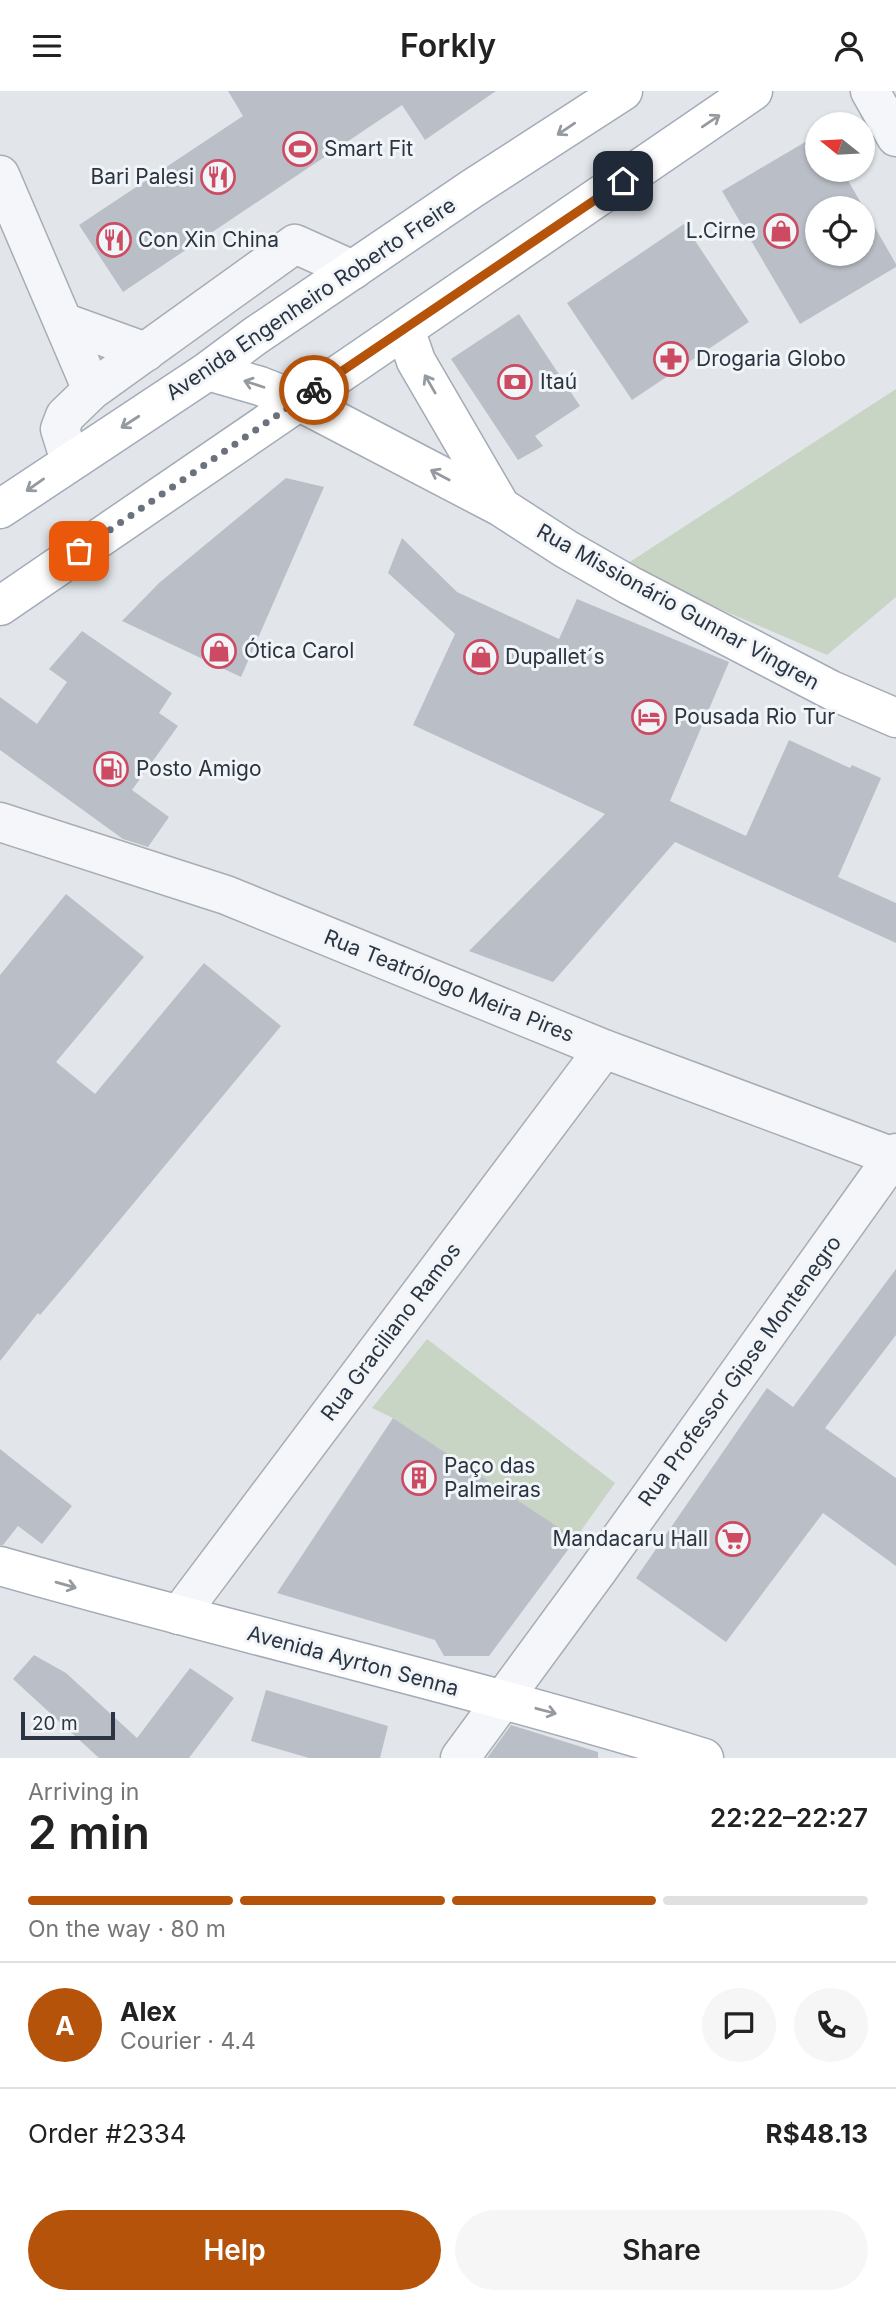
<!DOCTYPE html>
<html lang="en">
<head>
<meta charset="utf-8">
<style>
	body { margin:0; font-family:Inter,sans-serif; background:#f6f6f6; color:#222; height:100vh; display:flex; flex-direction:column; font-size:26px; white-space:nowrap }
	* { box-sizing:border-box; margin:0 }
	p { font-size:23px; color:#767676 }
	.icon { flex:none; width:38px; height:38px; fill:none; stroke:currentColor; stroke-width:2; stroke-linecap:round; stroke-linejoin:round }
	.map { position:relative; height:1667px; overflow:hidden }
	.drawer { display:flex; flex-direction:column; background:#fff; flex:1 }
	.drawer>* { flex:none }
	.needle { width:46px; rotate:288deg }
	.controls { position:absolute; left:805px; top:21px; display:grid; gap:14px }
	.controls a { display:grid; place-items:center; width:70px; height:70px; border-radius:50%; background:#fff; box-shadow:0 2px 5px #0004; font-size:35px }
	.scale { position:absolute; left:21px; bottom:18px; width:94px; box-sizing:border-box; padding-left:7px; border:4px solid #2b3442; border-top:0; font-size:19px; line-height:24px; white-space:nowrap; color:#2b3442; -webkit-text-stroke:5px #f2f5f8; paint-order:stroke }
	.pin { position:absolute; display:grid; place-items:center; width:60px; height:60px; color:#fff; margin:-30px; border-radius:14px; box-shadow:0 4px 10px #0006 }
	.courier { position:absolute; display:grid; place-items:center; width:70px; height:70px; margin:-35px; border:5px solid #b45309; border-radius:50%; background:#fff; color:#222; box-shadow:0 2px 9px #0007 }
	.summary em { font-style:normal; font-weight:600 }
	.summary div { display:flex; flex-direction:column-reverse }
	.summary { display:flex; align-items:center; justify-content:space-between; height:119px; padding:0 28px }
	h1 { font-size:46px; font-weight:600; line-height:52px }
	.bar { display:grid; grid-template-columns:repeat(4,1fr); gap:10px 7px; align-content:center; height:84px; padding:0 28px }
	.bar i { height:9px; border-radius:5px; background:#e0e0e0 }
	.bar .on { background:#b45309 }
	.bar p { grid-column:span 4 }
	.line { display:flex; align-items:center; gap:18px; padding:0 28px; border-top:2px solid #e0e0e0 }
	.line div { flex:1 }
	.round { display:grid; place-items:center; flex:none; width:74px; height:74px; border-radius:37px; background:#f6f6f6 }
	.action { display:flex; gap:14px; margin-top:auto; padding:14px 28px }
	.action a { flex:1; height:80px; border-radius:42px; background:#b45309; color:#fff; font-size:28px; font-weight:600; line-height:80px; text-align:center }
	.action a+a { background:#f6f6f6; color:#222 }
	header { display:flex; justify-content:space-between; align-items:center; height:91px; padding:0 28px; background:#fff; font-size:32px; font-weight:600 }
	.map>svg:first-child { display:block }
	.green { fill:#c8d4c4 }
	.building { fill:#babfc7; fill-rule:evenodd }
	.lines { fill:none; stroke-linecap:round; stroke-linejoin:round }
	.minor-casing { stroke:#a7adb4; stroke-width:41 }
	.primary-casing { stroke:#a2abb6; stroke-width:41 }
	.minor { stroke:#f5f6f9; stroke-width:38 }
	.primary { stroke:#fff; stroke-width:38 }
	.oneway { stroke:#959aa0 }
	.done { stroke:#6b727d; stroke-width:7; stroke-dasharray:0 12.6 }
	.route { stroke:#b45309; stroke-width:9 }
	.labels { text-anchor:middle; stroke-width:6; stroke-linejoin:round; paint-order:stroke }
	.poi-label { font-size:21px; fill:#2b3442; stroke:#f2f5f8; text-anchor:start }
	.street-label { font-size:21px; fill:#2b3442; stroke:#f2f5f8 }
</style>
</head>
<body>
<header><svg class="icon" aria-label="menu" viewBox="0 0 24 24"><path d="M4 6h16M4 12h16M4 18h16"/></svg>Forkly<svg class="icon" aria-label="person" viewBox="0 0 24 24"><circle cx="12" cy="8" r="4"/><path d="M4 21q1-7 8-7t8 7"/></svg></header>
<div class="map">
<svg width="896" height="1667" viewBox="0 0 896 1667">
	<rect width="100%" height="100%" fill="#e2e6ea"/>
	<path class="green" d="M896,298v208l-69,58 -205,-88z
		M427,1248l188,144 -40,56 -182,-121 -21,-10z"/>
	<path class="building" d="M228,0h268l-71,49 -23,-35 -279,187 -44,-67 164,-109z
		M817,44v35h25l54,94v3l-96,57 -78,-133zM817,117h46v46h-46z
		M684,133l65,98 -117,78 -65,-97z
		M519,223l61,92 -45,30 8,10 -25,14 -67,-101z
		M286,387l38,9 -83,190 -119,-56 37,-38z
		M402,447l55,54 102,47 18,-40 152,63 -59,139 76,35 43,-96 61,28 2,-3 29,13 -43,99 58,26v40l-221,-101 -122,140 -84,-31 136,-137 -192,-89 42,-91 -67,-61z
		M82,540l90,62 -13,20 19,13 -46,64 37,27 -21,30 -25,-8 -123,-89v-53l37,27 30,-42 -18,-13z
		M66,803l78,63 -88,105 39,32 109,-131 77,63 -207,249 -34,40 -2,-2 -38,48v-386z
		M896,1178v66l-71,93 71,50v88l-73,-53 -97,129 -90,-64 131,-190 26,19z
		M393,1327l183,121 -87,117h-45l-9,-16 -158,-47z
		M0,1358l72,57 -30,38 -24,-18 -15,19h-3z
		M34,1564l32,18 71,65 53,-70 44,30 -45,60h-90l-86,-79z
		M266,1599l122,36 -8,32h-71l-58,-17z
		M511,1634l87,27v6h-111z"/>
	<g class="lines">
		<g class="minor-casing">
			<path id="minor" d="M870,0l26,46
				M0,84l92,215
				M63,231l83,30
				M70,370l-10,-32 5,-13 27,-26 203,-146 58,26
				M0,731l226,73 378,154 292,109
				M179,1524l425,-566
				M460,1667l138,-188 298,-417"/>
		</g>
		<g class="primary-casing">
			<path id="primary" d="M405,238l11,32 85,146
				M208,280l52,15 38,15 203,106 65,42 63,36 202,105 65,28
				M0,418l208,-138 47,-35 218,-148 150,-97
				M0,515l753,-515
				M0,1475c234,67 472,120 704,192"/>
		</g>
		<use href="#minor" class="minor"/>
		<use href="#primary" class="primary"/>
	</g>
	<defs><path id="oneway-shaft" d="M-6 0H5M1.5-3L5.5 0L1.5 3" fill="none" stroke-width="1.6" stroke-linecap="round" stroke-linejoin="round" transform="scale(1.75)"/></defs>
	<g class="oneway">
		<use href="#oneway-shaft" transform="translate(711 30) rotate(-34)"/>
		<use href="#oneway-shaft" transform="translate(566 38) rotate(146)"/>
		<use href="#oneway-shaft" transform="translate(254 293) rotate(-162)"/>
		<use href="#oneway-shaft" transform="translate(430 293) rotate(-120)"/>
		<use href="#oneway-shaft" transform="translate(130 331) rotate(147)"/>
		<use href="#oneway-shaft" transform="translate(440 384) rotate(-152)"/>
		<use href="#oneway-shaft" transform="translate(35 394) rotate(145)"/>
		<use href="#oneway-shaft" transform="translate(66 1494) rotate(16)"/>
		<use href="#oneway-shaft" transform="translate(546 1620) rotate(15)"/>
	</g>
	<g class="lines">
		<path class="done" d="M79,460l235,-161"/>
		<path class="route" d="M314,299l309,-209"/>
	</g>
	<defs>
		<g id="stadium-ring" transform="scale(1.75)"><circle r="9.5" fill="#f2f5f8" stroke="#cc4b63" stroke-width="1.5"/><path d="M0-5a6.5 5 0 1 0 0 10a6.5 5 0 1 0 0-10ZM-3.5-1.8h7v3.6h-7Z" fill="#cc4b63"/></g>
		<g id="restaurant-ring" transform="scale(1.75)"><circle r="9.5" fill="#f2f5f8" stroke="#cc4b63" stroke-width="1.5"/><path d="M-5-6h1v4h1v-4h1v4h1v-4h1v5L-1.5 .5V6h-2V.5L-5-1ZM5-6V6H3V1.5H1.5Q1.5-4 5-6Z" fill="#cc4b63"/></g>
		<g id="shop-ring" transform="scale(1.75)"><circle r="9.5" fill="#f2f5f8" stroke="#cc4b63" stroke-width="1.5"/><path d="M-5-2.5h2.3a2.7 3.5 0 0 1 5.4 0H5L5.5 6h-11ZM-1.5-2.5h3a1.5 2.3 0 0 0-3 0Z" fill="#cc4b63"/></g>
		<g id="pharmacy-ring" transform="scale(1.75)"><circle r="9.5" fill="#f2f5f8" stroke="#cc4b63" stroke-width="1.5"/><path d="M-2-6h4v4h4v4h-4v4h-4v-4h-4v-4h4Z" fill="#cc4b63"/></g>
		<g id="bank-ring" transform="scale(1.75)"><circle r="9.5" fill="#f2f5f8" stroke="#cc4b63" stroke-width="1.5"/><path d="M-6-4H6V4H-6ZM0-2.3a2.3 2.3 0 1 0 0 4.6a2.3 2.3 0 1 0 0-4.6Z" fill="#cc4b63"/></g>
		<g id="hotel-ring" transform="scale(1.75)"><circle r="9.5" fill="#f2f5f8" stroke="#cc4b63" stroke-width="1.5"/><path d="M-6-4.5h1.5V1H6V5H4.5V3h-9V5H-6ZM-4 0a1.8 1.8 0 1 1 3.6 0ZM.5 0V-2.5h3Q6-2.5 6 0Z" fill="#cc4b63"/></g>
		<g id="fuel-ring" transform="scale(1.75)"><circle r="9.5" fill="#f2f5f8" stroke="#cc4b63" stroke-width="1.5"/><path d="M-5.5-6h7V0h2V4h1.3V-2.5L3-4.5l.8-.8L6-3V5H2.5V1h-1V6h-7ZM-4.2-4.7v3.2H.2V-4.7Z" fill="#cc4b63"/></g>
		<g id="building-ring" transform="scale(1.75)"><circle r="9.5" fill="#f2f5f8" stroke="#cc4b63" stroke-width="1.5"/><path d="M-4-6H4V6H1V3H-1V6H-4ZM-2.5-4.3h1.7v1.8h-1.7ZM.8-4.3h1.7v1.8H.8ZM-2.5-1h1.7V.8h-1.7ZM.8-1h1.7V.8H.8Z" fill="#cc4b63"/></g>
		<g id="supermarket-ring" transform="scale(1.75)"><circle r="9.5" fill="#f2f5f8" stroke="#cc4b63" stroke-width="1.5"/><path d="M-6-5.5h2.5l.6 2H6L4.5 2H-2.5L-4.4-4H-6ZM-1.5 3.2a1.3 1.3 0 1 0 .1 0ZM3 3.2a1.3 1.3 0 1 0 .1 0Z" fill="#cc4b63"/></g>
	</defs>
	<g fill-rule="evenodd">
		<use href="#stadium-ring" x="300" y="58"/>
		<use href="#restaurant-ring" x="218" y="86"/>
		<use href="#shop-ring" x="781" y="140"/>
		<use href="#restaurant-ring" x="114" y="149"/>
		<use href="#pharmacy-ring" x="671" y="268"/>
		<use href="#bank-ring" x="515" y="291"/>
		<use href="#shop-ring" x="219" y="560"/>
		<use href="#shop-ring" x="481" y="566"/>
		<use href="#hotel-ring" x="649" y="626"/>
		<use href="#fuel-ring" x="111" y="678"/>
		<use href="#building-ring" x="419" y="1387"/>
		<use href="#supermarket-ring" x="733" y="1448"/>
	</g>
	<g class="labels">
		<g class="poi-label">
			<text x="324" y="65">Smart Fit</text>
			<text x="194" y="93" text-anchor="end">Bari Palesi</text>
			<text x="756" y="147" text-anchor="end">L.Cirne</text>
			<text x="138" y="156">Con Xin China</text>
			<text x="696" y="275">Drogaria Globo</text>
			<text x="540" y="298">Itaú</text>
			<text x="244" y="567">Ótica Carol</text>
			<text x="505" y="573">Dupallet´s</text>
			<text x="674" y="633">Pousada Rio Tur</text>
			<text x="136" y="685">Posto Amigo</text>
			<text x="444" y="1382">Paço das<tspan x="444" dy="24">Palmeiras</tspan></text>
			<text x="708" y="1455" text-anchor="end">Mandacaru Hall</text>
		</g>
		<g class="street-label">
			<text transform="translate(311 208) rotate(-34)" y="7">Avenida Engenheiro Roberto Freire</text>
			<text transform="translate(678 516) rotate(29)" y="7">Rua Missionário Gunnar Vingren</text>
			<text transform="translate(449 895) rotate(22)" y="7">Rua Teatrólogo Meira Pires</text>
			<text transform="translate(391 1241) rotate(-53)" y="7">Rua Graciliano Ramos</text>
			<text transform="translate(740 1280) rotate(-54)" y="7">Rua Professor Gipse Montenegro</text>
			<text transform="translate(353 1570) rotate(15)" y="7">Avenida Ayrton Senna</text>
		</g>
	</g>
</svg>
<div class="controls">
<a><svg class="needle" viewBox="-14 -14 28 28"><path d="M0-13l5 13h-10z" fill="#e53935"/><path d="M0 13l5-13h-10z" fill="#767676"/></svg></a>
<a><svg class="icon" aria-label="locate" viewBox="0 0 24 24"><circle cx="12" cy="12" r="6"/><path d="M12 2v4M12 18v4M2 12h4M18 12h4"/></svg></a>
</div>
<div class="scale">20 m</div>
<div class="pin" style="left:79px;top:460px;background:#ea580c"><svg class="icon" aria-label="bag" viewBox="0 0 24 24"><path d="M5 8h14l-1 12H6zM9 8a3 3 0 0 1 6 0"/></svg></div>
<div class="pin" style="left:623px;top:90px;background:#1f2937"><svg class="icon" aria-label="home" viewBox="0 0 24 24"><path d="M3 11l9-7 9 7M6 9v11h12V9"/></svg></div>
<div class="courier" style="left:314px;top:299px"><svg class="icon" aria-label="bike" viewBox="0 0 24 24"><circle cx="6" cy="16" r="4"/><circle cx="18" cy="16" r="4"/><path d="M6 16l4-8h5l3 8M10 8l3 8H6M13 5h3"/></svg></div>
</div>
<section class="drawer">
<div class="summary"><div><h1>2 min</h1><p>Arriving in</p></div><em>22:22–22:27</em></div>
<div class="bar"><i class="on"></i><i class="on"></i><i class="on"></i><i></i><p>On the way · 80 m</p></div>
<div class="line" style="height:126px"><b class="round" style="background:#b45309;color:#fff">A</b><div><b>Alex</b><p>Courier · 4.4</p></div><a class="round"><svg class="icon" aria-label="chat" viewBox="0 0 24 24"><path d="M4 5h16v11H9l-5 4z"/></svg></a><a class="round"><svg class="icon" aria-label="phone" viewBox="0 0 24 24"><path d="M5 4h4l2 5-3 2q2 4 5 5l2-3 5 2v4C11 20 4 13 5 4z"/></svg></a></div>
<div class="line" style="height:91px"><div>Order #2334</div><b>R$48.13</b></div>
<div class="action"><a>Help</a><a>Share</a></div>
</section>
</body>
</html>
